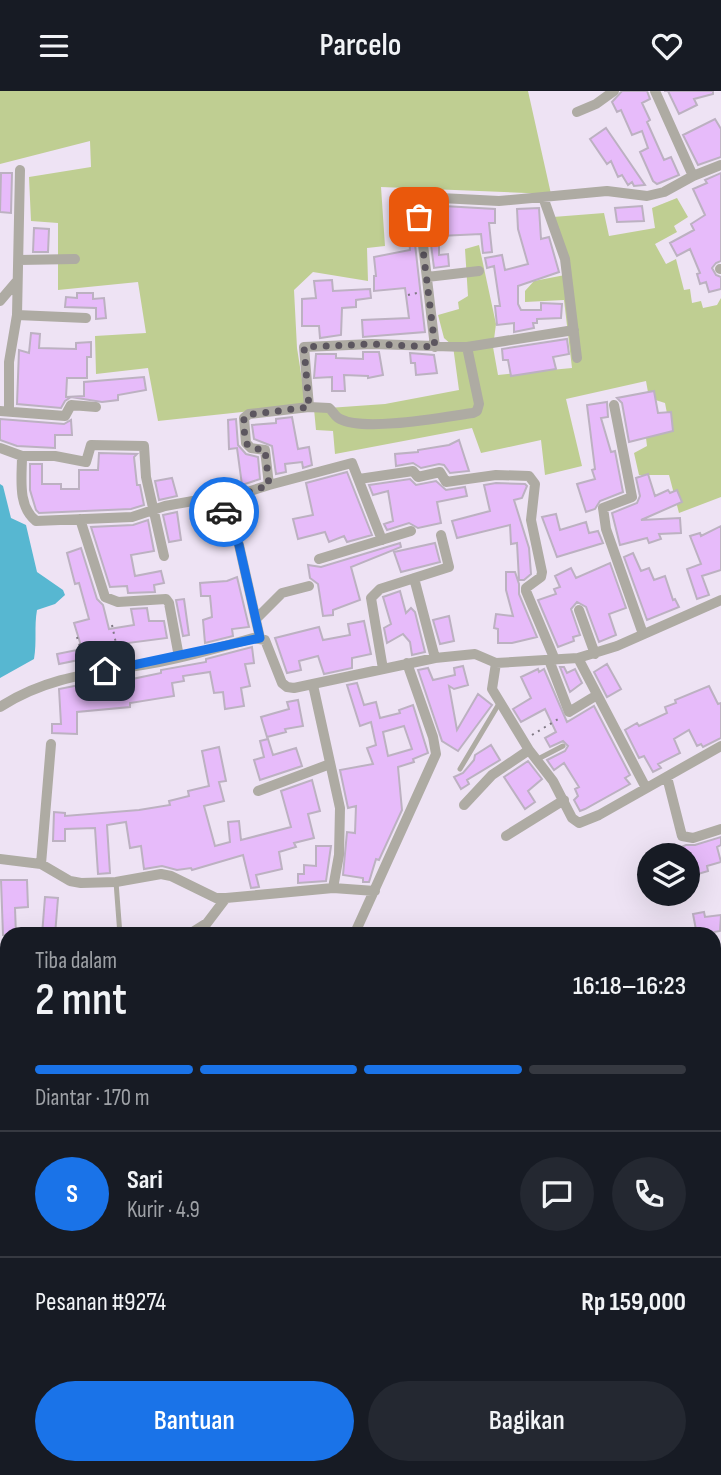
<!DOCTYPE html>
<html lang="id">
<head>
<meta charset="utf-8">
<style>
	body { margin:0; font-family:"Sofia Sans Condensed",sans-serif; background:#242831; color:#f1f3f6; height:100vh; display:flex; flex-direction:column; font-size:26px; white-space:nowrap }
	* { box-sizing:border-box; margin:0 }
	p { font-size:23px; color:#9ea1a6 }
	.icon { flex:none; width:38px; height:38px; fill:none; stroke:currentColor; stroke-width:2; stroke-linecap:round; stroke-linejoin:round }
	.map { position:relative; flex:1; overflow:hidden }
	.details { position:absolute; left:0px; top:836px; width:721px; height:548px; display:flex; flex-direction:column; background:#171b24; border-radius:21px 21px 0 0; box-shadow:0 7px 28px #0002 }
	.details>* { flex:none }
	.tools { position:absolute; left:637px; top:752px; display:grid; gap:14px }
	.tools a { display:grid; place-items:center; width:63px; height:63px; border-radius:50%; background:#171b24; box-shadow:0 7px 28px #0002; font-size:35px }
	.pin { position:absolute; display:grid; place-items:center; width:60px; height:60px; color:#fff; margin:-30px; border-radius:14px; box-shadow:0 4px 10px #0006 }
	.courier { position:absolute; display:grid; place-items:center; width:70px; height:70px; margin:-35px; border:5px solid #1a73e8; border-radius:50%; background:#fff; color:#222; box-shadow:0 2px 9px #0007 }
	.head em { font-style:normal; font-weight:600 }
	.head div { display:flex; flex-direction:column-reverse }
	.head { display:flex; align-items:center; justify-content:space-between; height:119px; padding:0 35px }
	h1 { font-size:46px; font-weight:600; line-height:52px }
	.bar { display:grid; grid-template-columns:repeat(4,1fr); gap:10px 7px; align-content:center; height:84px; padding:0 35px }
	.bar i { height:9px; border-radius:5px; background:#363941 }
	.bar .selected { background:#1a73e8 }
	.bar p { grid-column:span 4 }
	.line { display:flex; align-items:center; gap:18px; padding:0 35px; border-top:2px solid #363941 }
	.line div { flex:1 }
	.round { display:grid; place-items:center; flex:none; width:74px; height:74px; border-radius:37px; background:#242831 }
	.button { display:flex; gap:14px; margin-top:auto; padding:14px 35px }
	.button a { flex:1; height:80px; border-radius:42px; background:#1a73e8; color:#fff; font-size:28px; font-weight:600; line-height:80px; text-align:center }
	.button a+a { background:#242831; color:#f1f3f6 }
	header { display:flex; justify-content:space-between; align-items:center; height:91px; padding:0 35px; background:#171b24; font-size:32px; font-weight:600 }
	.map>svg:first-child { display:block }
	.green { fill:#bfce92 }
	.water { fill:#57b7d1 }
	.building { fill:#e7bbfa; stroke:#bcb1c1; stroke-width:2; fill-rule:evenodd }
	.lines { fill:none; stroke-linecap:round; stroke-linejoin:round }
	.path { stroke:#7f7883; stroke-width:2; stroke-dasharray:2 5; stroke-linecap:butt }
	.lane { stroke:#aeaba3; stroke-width:5 }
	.street { stroke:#aeaba3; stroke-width:10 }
	.highway { stroke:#6d6656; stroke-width:19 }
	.done { stroke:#5c565f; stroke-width:7; stroke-dasharray:0 12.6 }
	.route { stroke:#1a73e8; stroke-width:9 }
</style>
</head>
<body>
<header><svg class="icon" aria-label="menu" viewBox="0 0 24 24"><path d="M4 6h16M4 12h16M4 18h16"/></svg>Parcelo<svg class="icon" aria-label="heart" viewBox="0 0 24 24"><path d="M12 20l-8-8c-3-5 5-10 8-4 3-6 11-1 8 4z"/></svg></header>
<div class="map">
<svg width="721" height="1384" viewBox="0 0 721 1384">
	<rect width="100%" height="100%" fill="#eee3f4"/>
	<path class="green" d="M0,0h528l23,103 -170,-7 4,59 -18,2 1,33 -55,-9 -19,18 3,58 9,57 -148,16 -10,-53 -52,6 -1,-38 51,-3 -8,-51 -80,8v-67l-27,-2 -2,-44 62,-10 -1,-26 -90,23z
		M677,107l11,19 -14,9 3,6 -22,12 11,20 10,-5 8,31 6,-1 2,14 9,-2 2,7 14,-3 4,-7v199l-42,16 -10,-38h-30l-5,-22 13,-7 -2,-16 24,-6 -4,-21 -16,-5 -3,-17 -80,18 16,67 -37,9 -4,-35 -60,13 -9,-25 -137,26 -2,-23 -17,-1 -2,-21 71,-5 74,-14 -6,-44 -9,-8 -6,-23 21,-6 -1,-7 10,-6 -3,-47 14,-4 17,79 -3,23 5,28 74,-7 -8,-68 -39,2v-11l9,-10 31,-6 -12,-58 51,-4 5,23 46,-8 -3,-20z"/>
	<path class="water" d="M0,393l3,2 8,32 15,7 11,47 26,18 2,5 -10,9 -18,6c-3,17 0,31 -3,49l-34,19z
		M7,1019v106l-7,4v-100z"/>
	<path class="building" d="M622,0h25l3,8 -8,4 8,17 -3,2 17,38 7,-3 8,18 -22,9 -4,-3 -13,-29 8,-4 -6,-17 -10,4 -11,-25 -4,2 -5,-10z
		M664,0h49v3l-19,5 3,6 -18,9 -11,-23z
		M715,28l6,10v28l-23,8 -15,-30z
		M606,37l22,32 17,25 -11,1 -2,-4 -4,3 -6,-10 -4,2 -7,-16 -4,3 -17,-25z
		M1,82h11l-1,40 -11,-1z
		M721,82v88l-5,2 -4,5 4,7 5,2v12l-12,3 -3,-10 -6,2 -3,-10 3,-1 -10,-24 -13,7 -7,-13 24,-13 -3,-6 14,-9 -12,-26 14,-6 -2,-3z
		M426,114l69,4v14h-6l3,29 -9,1 -2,-19 -42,2v19l9,-1 1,12 -15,2z
		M642,115l2,15 -27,1 -2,-14z
		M539,117l2,31 8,-2 10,35 -41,14v18l3,6h20v-7l21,1 -1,14 -24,1v4h-4l1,5 -20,4v-9l-17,2 -2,-19h5l-6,-40 -7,2 -2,-10 17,-3 3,15 23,-6 -10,-35 -1,-20z
		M411,118l14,123 -62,5 -1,-17 47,-2 -4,-30 -31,3v-15h2l-2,-19 36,-7 -2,-20 -6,1 -3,-20z
		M34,137l15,1 -1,23h-15z
		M332,189l1,11 37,-2 1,9 -15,2v7l-14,1 -1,27 -21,3 -1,-12h-17v-27l14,-1 -2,-17z
		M77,202h16v6l11,-1 2,20 -10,1v-11l-31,-1 1,-10 11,1z
		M31,242l9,1 -1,14 37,1v-6l15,-1v15h-4v21h-20l-1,19 18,-1v-14l60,-5 2,13 -28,5v5l-16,2 -31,-5 -6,4 -4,7 -44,-4 2,-54 10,3z
		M567,248l2,15 -16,3 3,12 -45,7 -3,-16h-5l-1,-11z
		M363,261h16l4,23 -15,3v-2l-24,-1 1,16h-13v-14l-18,1 2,-24h20v4l27,1z
		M410,262l24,2 3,18 -21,2 -1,-12h-4z
		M654,300l4,22 13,-1 2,19 -44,11 -7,-39 -5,-5z
		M607,311l1,15 -7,1 10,34 4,-1 8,41 -23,9 -5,8 -9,3 -9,-28 18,-5 -3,-9 3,-1 -8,-64z
		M292,326l6,32 11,-2 3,18 -9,3 -1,-6 -17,2 1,8 -10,2 -4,-28 -18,-7 -2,-14 24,-2v-4z
		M0,328l64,5 7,-4 1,15h-17v13l-38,-2 -17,-6z
		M236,328l2,26 8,9 12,3 2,22 -18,6 -5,-37 -8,1 -1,-29z
		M459,349l10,31 -19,2 -6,-8 -5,-1 -18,4 -8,-5 -17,3 -1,-12 23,-2v-2l31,-5z
		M99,362l38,1 -3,3 3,28h3l4,20 -13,4 -92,4 -3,-3 -6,-20v-26h12v20h19v5h18v-19h19z
		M347,381l25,63 -25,7 -3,-6 -15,6 -4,-10 -27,7 -5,-20 20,-4 -7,-32z
		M648,383l7,22 13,-6 2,3 7,-3 5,12 -41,18 39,-2 1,15 -22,1 2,5 -12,4 -2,-5 -27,7 -8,-32 25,-10 3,-7 -4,-18z
		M172,387l5,18 -18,4 -4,-19z
		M410,388l6,6 20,-4 10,9 19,-3 2,9 -30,6 4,21 -23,5 -9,-5 -22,7 -3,-6 9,-3 -5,-30 -15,4 -4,-10z
		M496,392l29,1 2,2 -5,12 -8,2 15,48 2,26 -7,6h-5l-2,-37 -6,1 -1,-19 -53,13 -5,-17 38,-10 -6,-26z
		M177,421l4,28 -12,2 -6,-27z
		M556,423l4,16 26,-8 3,11 9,-2 5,12 -46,14 -15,-40z
		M148,429l6,31 -23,4 4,21 26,-5 3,12 -10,2 1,7 -27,1 -1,-7 -17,1 -19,-60 42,-2z
		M721,435v44l-19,6 7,19 -12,4 -10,-30 14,-5 -11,-28 10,-3 1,3z
		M400,452l1,4 -50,20 9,33 -27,10v5l-10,1 -5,-32 -8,-6 -2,-13 13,2z
		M435,452l5,19 -39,10 -7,-20z
		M81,457l16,51 6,6 6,24 25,-4 -3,-16 16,-1 2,13h15l3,17 -55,7 1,8 -54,11 -2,-10 25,-5 -8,-26 15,-4 -10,-36 -4,1 -8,-31z
		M633,462l8,18 8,-3 5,12 11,-4 8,24 2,-1 4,8 -32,13 -23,-63z
		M610,472l16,45 -17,6 7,21 -17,7 -13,-35 -9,-5 -6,7 9,26 -7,2 1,4 -16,6 -20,-47 18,-6 -2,-5 6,-2 -5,-11 16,-8 5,10z
		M506,481h9l4,12v10l18,43 -25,6h-14v-14l-4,-1 2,-14 17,2 -7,-26z
		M237,486l12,50 -17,2 1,7 -28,7 -2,-23 9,-3 -1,-11 -1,-10h-9l-1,-13 27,-2z
		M400,500l6,22 5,-5 4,4 10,40 -13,3 -2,-13 -7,-8 -16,9 -3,-15 7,-4 -8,-27z
		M184,508l5,36 -6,1 -7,-36z
		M449,525l5,25 -14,3 -7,-24z
		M364,530l7,33 -19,4v10l-28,6 -6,-18 -19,5 2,9 -14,3 -12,-35 44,-11 4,13 27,-5 -2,-11z
		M252,556l2,16 -9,1 5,22 -9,2 3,18 -19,3 -2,-17 -9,1 -4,-21 -27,4 1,5 -12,2 2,13 -44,7v4l-53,5v22l-25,-1v-9h9l-2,-35 71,-14 2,4 29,-6v-3l45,-8v-3z
		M607,573l14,25 -14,8 -13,-25z
		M463,575l5,19 -14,4 -5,-3 8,44 21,-36 14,11 -34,46 -16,-10 -24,-71 10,-2 5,12 22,-5 -1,-7z
		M560,576h4l3,6 8,-4 7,14 -12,9z
		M538,578l1,3 5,-3 23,53 27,-16 36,69 -5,3 5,6 -45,25 -5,2 -6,-11 4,-4 -3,-7 4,-2 -15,-24 -10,7 -7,-10 18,-9 3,-5 -5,-5 -13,6 -5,-9 11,-6 -11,-23 -24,13 -8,-13 18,-11 -10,-21z
		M357,592l7,22 12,-3 4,16 20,-5 -1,-3 14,-5 15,48 -15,6 1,3 -16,5 4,43 -23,50 -3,-1 -7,23h-6v-4l-20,-3 4,-43 8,1 1,-27 -8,2 -8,-38 33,-6 -6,-16 9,-3 -5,-23 -11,4 -13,-41zM404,635l8,23 -24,7 -5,-24z
		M709,595l9,18 3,-1v35l-18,9 -2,-3 -4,2 -8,-16 -15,9 6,14 -22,11 3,4 -8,4 -9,-16 -5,2 -14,-28 12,-7 2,3 28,-13 -2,-6 11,-4 -1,-3z
		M298,609l5,26 -18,3 1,3 -19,5 -6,-20 28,-8 -2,-7z
		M268,648l5,16 23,-7 6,18 -42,14 -6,-20 10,-3 -4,-16z
		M491,654l9,15 -33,20 2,4 -8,5 -7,-12 9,-4 11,-13 1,-5z
		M219,656l7,34 -7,1 5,19 -20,5 11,40 15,-4 -2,-20 11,-1 2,19 50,-13 -10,-36 31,-11 8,31 -12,3 6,24 -20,5 2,4 -17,5 3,17 -26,6 3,12 -8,1 -8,-33 -51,15 -1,-2 -14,2 -15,-4 -18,3 -3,-23 -11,2 -4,-26 -19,3 3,48 -12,1 -3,-46 -30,1v12h-12l1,-29 11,1v3l74,-6 31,-5 -1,-4 20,-5 -1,-5 21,-5 -7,-35z
		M528,670l14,18 -14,12 7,11 -10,7 -21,-32z
		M721,746v8l-4,2 4,15 -14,4 1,5 -20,6v-21h-29l27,-11h9z
		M316,755h15l-5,35 -28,2v-9h6v-9l12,1z
		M1,789h26l1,27 -13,1 1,27h-13z
		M45,806l13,1 -3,37h-13z
		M704,821l1,5 16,-2 -1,16 -23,4 -4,-21z"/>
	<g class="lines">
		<path class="path" d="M408,204l9,-2
			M112,534l7,32
			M77,546l8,26
			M532,644l28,-17"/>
		<path class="lane" d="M536,669l27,-14
			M460,678l40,-67
			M116,791l4,53"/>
		<path class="street" d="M655,0l38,85
			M577,21l19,-8 18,-13
			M543,106l22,62 12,99
			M19,169l56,-1
			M720,178h1
			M427,186l52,-6
			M0,210l17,-20
			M17,224l69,3
			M435,256l-17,-145 3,-5 78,4 108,-10 40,5 17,-4 29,-16 28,-11
			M614,314l18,92 -29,11 3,21 37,105
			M309,316l20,1c4,3 6,9 11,11 25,13 104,-2 133,-6l4,-2 2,-7 -12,-57
			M0,320l65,5 6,-11 25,2
			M9,321v-50l8,-47 3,-145
			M0,357l22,8c0,21 -5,50 14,65l96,-4 33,-11 28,-5 30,3
			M22,365h33l31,6 5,-17 53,1 2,31 18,79
			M359,388l54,-8 5,6 22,-5 6,10 50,-7 33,1 6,8 -4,36 11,52 -1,5 -15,11v3l29,69
			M269,394l83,-22 30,77
			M80,428l25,78 13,5 48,-3 3,4 10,54
			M319,468l92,-28
			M414,487l21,80
			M579,519l16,44
			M256,528l26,-26 27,-7
			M260,547l-21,-93 -16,-41 9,-7 37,-12 -4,-35 -14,-2 -5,-5 -2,-25 5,-4 60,-7 -5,-60 68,-3 95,3 107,-17
			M578,567l68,130
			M549,569l20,52 28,-17
			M496,572l-4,26 37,61 24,31 19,37 7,5 20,-8 122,-69
			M383,578l-12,-71 9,-9 69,-22 -8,-32
			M313,594l27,123 -1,47 -6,33
			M0,616c51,-33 101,-34 159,-45 32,-6 63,-15 94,-24l12,2 17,43 5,4 7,1 141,-30 40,-4 21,9 82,-5 39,-12 104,-46
			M667,686l15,59 11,2 28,-9
			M258,700l72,-27
			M464,714l28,-30 37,-25
			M506,745l58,-36
			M0,768l41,5 29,17 11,2 35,-1 45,-8 10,2 45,22h10l107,-10 42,3
			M41,773l10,-120
			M188,844l19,-12 19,-25
			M354,844l82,-181 -3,-17 -26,-74
			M714,894l7,-14
			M714,912l7,33"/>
		<path class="highway" d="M714,1056l7,-7
			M714,1083l7,-8
			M714,1199l7,-15
			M189,1384l11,-7
			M233,1384l12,-7
			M272,1384l10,-7
			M362,1384l8,-7"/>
	</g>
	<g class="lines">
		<path class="done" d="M224,421l-1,-8 3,-4 43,-15 -4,-35 -14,-2 -5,-5 -3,-21 3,-7 63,-8 -5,-60 68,-3 63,3 -16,-130"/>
		<path class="route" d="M105,580l155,-33 -21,-93 -15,-33"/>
	</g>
</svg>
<div class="tools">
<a><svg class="icon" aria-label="layers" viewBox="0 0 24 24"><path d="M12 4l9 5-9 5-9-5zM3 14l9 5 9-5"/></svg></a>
</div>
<div class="pin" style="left:419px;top:126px;background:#ea580c"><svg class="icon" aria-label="bag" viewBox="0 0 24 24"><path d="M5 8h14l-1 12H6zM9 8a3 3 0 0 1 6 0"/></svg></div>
<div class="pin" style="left:105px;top:580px;background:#1f2937"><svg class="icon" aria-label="home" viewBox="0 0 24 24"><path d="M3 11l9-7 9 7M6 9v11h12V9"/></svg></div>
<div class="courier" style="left:224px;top:421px"><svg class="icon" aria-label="car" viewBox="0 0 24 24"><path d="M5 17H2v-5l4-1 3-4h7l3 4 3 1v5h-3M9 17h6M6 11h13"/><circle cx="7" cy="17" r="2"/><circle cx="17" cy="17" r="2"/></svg></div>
<section class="details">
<div class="head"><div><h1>2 mnt</h1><p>Tiba dalam</p></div><em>16:18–16:23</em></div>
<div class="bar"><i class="selected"></i><i class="selected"></i><i class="selected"></i><i></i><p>Diantar · 170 m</p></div>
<div class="line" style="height:126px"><b class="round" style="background:#1a73e8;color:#fff">S</b><div><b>Sari</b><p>Kurir · 4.9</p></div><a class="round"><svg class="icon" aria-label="chat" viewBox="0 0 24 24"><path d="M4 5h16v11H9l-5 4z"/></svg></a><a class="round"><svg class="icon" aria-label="phone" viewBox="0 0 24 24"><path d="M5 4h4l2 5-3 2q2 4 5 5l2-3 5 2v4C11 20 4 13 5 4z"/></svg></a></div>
<div class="line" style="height:91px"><div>Pesanan #9274</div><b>Rp 159,000</b></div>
<div class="button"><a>Bantuan</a><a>Bagikan</a></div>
</section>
</div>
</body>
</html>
